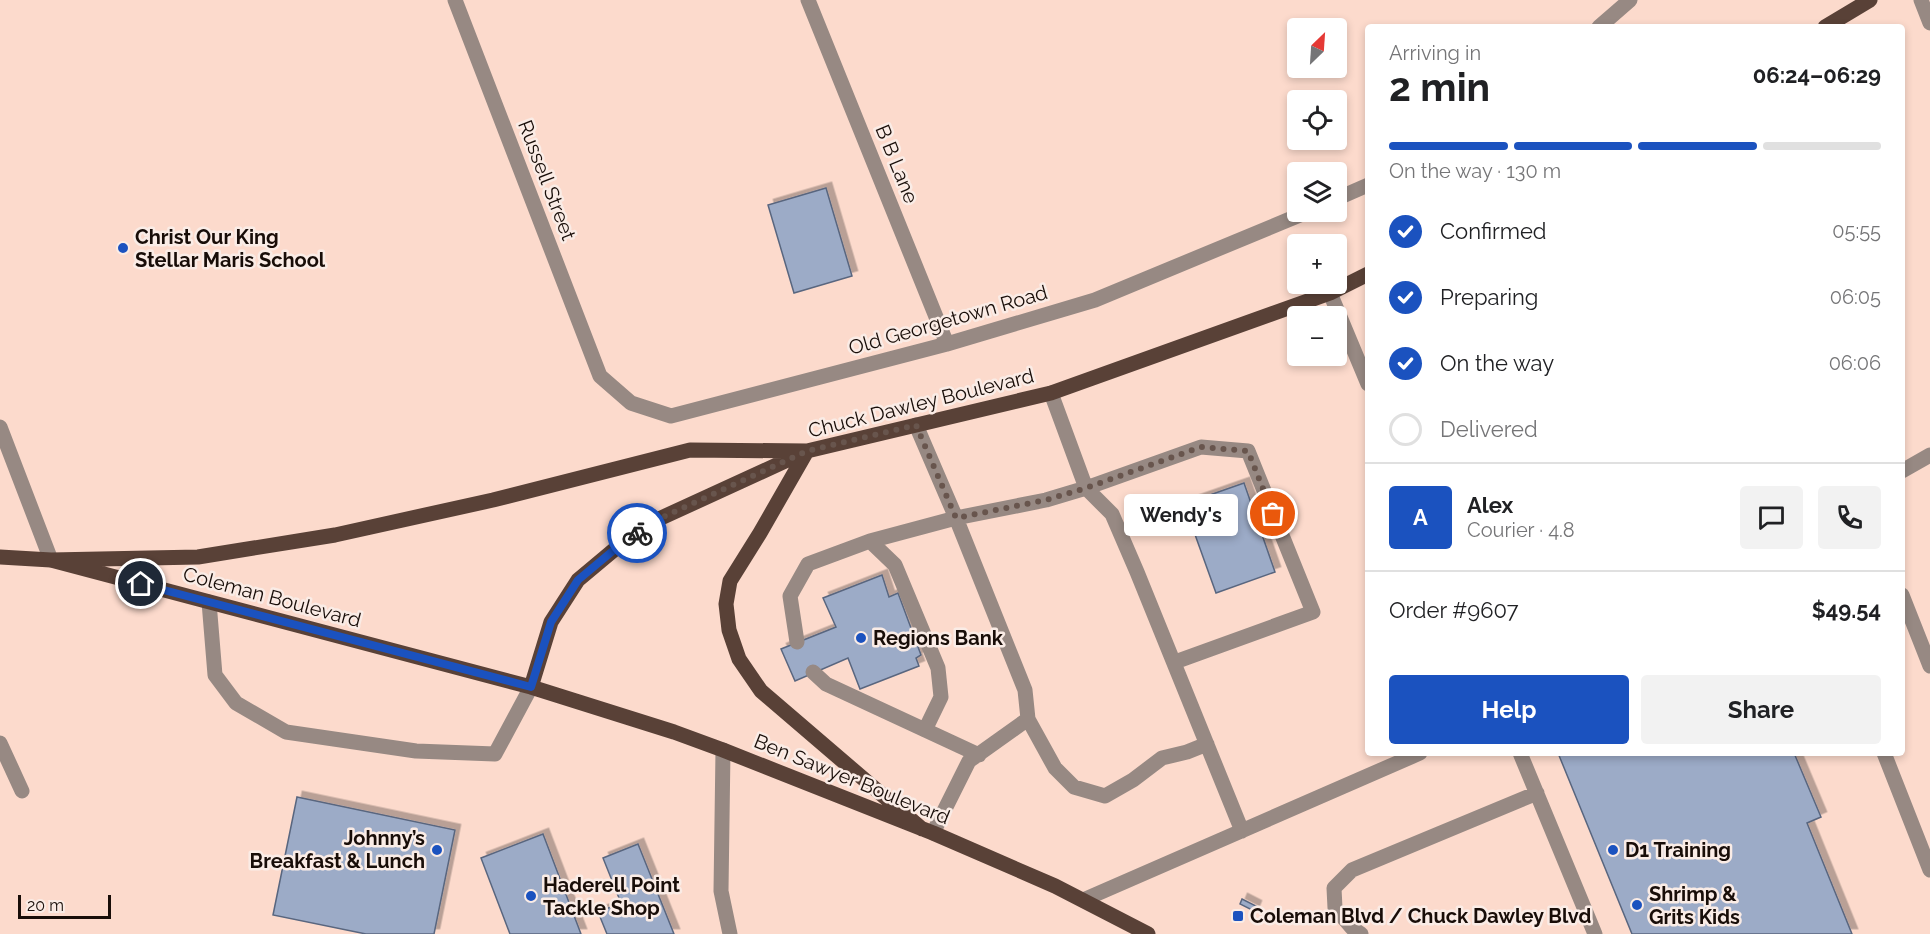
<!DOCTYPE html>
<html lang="en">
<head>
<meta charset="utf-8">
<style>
	body { margin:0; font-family:Raleway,sans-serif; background:#f2f2f2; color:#202124; height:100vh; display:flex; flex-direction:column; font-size:22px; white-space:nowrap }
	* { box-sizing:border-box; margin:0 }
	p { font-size:20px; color:#757577 }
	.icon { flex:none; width:33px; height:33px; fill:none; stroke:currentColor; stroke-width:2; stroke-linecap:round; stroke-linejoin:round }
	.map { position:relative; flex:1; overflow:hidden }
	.panel { position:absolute; left:1365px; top:24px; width:540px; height:732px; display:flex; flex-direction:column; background:#fff; border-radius:6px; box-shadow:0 3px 9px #0003 }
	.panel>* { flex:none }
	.needle { width:39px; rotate:25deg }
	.controls { position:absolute; left:1287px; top:18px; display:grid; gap:12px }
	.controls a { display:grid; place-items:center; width:60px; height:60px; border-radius:6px; background:#fff; box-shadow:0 3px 9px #0003; font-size:30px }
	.scale { position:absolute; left:18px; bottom:15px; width:93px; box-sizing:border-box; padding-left:6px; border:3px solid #180d08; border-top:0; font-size:16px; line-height:21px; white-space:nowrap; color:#180d08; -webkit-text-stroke:4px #faece6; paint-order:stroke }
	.pin { position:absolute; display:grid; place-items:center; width:51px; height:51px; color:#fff; margin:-26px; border:3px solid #fff; border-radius:50%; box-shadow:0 2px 6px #0007 }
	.courier { position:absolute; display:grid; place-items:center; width:60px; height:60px; margin:-30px; border:4px solid #1b52bf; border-radius:50%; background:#fff; color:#222; box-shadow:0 2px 8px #0007 }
	.bubble { position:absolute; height:42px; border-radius:6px; background:#fff; box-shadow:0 3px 9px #0003; font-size:20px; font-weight:700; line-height:42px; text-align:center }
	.head em { font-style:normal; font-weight:700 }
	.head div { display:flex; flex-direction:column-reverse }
	.head { display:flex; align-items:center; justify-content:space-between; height:102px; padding:0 24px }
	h1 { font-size:39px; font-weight:700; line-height:45px }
	.bar { display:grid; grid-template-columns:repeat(4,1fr); gap:9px 6px; align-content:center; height:72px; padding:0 24px }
	.bar i { height:8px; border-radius:4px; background:#e0e0e0 }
	.bar .active { background:#1b52bf }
	.bar p { grid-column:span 4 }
	.line { display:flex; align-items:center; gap:15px; padding:0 24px; border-top:2px solid #e0e0e0 }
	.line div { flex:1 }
	.round { display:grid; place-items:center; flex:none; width:63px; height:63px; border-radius:6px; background:#f2f2f2 }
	ol { padding:0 24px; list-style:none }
	li { display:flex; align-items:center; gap:18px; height:66px }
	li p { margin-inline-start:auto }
	li .icon { padding:6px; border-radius:50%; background:#1b52bf; color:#fff; stroke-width:4 }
	li:last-child { color:#757577 }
	li i { width:33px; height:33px; border:3px solid #e0e0e0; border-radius:50% }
	.cta { display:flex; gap:12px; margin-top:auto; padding:12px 24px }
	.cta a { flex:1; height:69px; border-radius:6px; background:#1b52bf; color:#fff; font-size:24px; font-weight:700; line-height:69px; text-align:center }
	.cta a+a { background:#f2f2f2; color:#202124 }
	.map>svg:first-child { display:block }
	.building { fill:#9cabc7; stroke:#59667f; stroke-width:1.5; filter:url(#shadow) }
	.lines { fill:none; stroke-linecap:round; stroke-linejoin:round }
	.lane { stroke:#978983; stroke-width:15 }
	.street { stroke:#978983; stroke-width:15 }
	.primary { stroke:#594137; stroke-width:15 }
	.done { stroke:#68554d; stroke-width:6; stroke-dasharray:0 10.8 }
	.route { stroke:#1b52bf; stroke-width:8 }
	.poi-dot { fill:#1b52bf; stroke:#faece6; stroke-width:2 }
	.labels { text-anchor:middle; stroke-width:5; stroke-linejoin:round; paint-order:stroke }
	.street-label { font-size:20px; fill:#180d08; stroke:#faece6 }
	.poi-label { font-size:20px; font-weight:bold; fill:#180d08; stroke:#faece6; text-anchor:start }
</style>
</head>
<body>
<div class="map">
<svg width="1930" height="934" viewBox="0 0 1930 934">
	<defs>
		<filter id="shadow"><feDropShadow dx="5.5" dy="-5.5" stdDeviation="0" flood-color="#0004"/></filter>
	</defs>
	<rect width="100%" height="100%" fill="#fcdacc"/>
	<path class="building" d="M826,188l26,88 -58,17 -26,-88z
		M1244,483l31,89 -59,21 -32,-89z
		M882,575l7,22 9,-4 23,62 -5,3 3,8 -59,23 -12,-31 -53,23 -14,-32 55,-22 -13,-29z
		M1558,753h236l27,64 -14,6 45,111h-220z
		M297,797l158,33 -21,104h-68l-93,-19z
		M543,834l38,100h-71l-29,-76z
		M638,844l36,90h-67l-9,-22 23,-9 -18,-45z
		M1242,899l14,7 -2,5 -14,-7z"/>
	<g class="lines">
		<path class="lane" d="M1921,0l9,23
			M1330,293l38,91
			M1051,393l35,95 26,26 25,58 105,259
			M916,425l40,93 69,172 3,29 27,49 19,19 31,9 28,-16 29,-22 25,-6 20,-8
			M870,541l25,24 43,103 3,29 -16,33
			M209,602l6,73 21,28 50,29 130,19 79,3 36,-67
			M797,642l-7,-46 18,-32 62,-23 86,-23 90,-18 40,-12 115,-41 47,4 65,161 -138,50
			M813,672l13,12 153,71
			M0,743l22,48
			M723,750l-2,141 9,43
			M1520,753l75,181
			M1884,753l46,117
			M933,833l36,-72 59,-42
			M1083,900l337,-147
			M1361,934l-9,-6 -17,-20 -1,-20 18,-18 185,-77"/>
		<path class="street" d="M455,0l145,376 31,27 40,13 276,-72 148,-44 212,-88
			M808,0l139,344
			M1599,27l31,-27
			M1336,199l32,-14
			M0,427l51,133
			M1902,471l28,-16
			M1902,595l28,71"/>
		<path class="primary" d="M1825,27l45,-27
			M0,557l51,3 480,127 143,45 49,18 210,83 122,53 93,48
			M51,560l147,-3 137,-22 158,-35 197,-50 117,1 -47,82 -30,48 -4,23 3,26 10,29 22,32 161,138
			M531,687l20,-65 27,-42 43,-36 40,-26 146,-67 244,-58 279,-100 38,-19"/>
	</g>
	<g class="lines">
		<path class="done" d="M637,533l24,-15 146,-67 109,-26 40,93 90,-18 40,-12 115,-41 47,4 25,63"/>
		<path class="route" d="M141,584l390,103 20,-65 27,-42 43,-36 16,-11"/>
	</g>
	<g class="poi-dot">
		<circle cx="123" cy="248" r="6"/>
		<circle cx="861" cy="638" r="6"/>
		<circle cx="437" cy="850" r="6"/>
		<circle cx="1613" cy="850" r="6"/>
		<circle cx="531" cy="896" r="6"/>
		<circle cx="1637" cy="905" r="6"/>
		<rect x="1232" y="910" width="12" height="12" rx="3"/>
	</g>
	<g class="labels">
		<g class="street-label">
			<text transform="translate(897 164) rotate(68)" y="7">B B Lane</text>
			<text transform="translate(547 180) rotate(69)" y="7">Russell Street</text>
			<text transform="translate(948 320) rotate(-16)" y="7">Old Georgetown Road</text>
			<text transform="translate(921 403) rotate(-14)" y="7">Chuck Dawley Boulevard</text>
			<text transform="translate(272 597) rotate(15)" y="7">Coleman Boulevard</text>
			<text transform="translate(852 779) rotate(22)" y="7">Ben Sawyer Boulevard</text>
		</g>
		<g class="poi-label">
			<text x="135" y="244">Christ Our King<tspan x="135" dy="23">Stellar Maris School</tspan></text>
			<text x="873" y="645">Regions Bank</text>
			<text x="425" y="845" text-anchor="end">Johnny’s<tspan x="425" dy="23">Breakfast &amp; Lunch</tspan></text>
			<text x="1625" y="857">D1 Training</text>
			<text x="543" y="892">Haderell Point<tspan x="543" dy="23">Tackle Shop</tspan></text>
			<text x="1649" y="901">Shrimp &amp;<tspan x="1649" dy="23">Grits Kids</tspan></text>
			<text x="1250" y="923">Coleman Blvd / Chuck Dawley Blvd</text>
		</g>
	</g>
</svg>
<div class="controls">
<a><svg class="needle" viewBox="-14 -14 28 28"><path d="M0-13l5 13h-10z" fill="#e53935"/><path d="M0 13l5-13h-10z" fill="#757577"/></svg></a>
<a><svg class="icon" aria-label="locate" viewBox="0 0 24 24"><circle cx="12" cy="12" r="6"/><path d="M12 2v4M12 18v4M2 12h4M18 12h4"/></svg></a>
<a><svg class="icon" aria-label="layers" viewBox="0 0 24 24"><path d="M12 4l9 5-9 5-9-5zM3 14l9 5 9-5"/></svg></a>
<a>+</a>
<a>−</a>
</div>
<div class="scale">20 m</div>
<div class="pin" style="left:1273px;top:514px;background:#ea580c"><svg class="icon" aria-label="bag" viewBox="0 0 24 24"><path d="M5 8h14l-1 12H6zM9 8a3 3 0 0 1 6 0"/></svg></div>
<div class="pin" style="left:141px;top:584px;background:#1f2937"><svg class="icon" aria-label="home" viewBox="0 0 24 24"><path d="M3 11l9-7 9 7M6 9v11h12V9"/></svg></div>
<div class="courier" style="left:637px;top:533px"><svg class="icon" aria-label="bike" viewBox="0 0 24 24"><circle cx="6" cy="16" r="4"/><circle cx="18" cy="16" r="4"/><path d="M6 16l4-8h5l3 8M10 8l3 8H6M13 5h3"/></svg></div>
<div class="bubble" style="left:1124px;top:494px;width:114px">Wendy's</div>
<section class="panel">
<div class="head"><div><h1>2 min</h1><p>Arriving in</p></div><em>06:24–06:29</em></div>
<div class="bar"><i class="active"></i><i class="active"></i><i class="active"></i><i></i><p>On the way · 130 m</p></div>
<ol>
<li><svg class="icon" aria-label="check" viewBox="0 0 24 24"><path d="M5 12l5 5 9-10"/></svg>Confirmed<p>05:55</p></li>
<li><svg class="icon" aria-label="check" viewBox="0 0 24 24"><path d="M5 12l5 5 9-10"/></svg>Preparing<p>06:05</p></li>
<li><svg class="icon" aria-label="check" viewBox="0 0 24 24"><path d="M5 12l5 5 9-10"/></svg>On the way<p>06:06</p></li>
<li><i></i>Delivered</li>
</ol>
<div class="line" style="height:108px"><b class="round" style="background:#1b52bf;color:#fff">A</b><div><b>Alex</b><p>Courier · 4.8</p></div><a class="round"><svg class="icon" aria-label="chat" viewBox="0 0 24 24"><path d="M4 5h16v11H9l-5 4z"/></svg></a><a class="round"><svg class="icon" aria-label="phone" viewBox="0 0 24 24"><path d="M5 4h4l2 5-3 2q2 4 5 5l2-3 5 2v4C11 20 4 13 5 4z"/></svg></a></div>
<div class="line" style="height:78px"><div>Order #9607</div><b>$49.54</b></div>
<div class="cta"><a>Help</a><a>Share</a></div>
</section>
</div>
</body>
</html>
